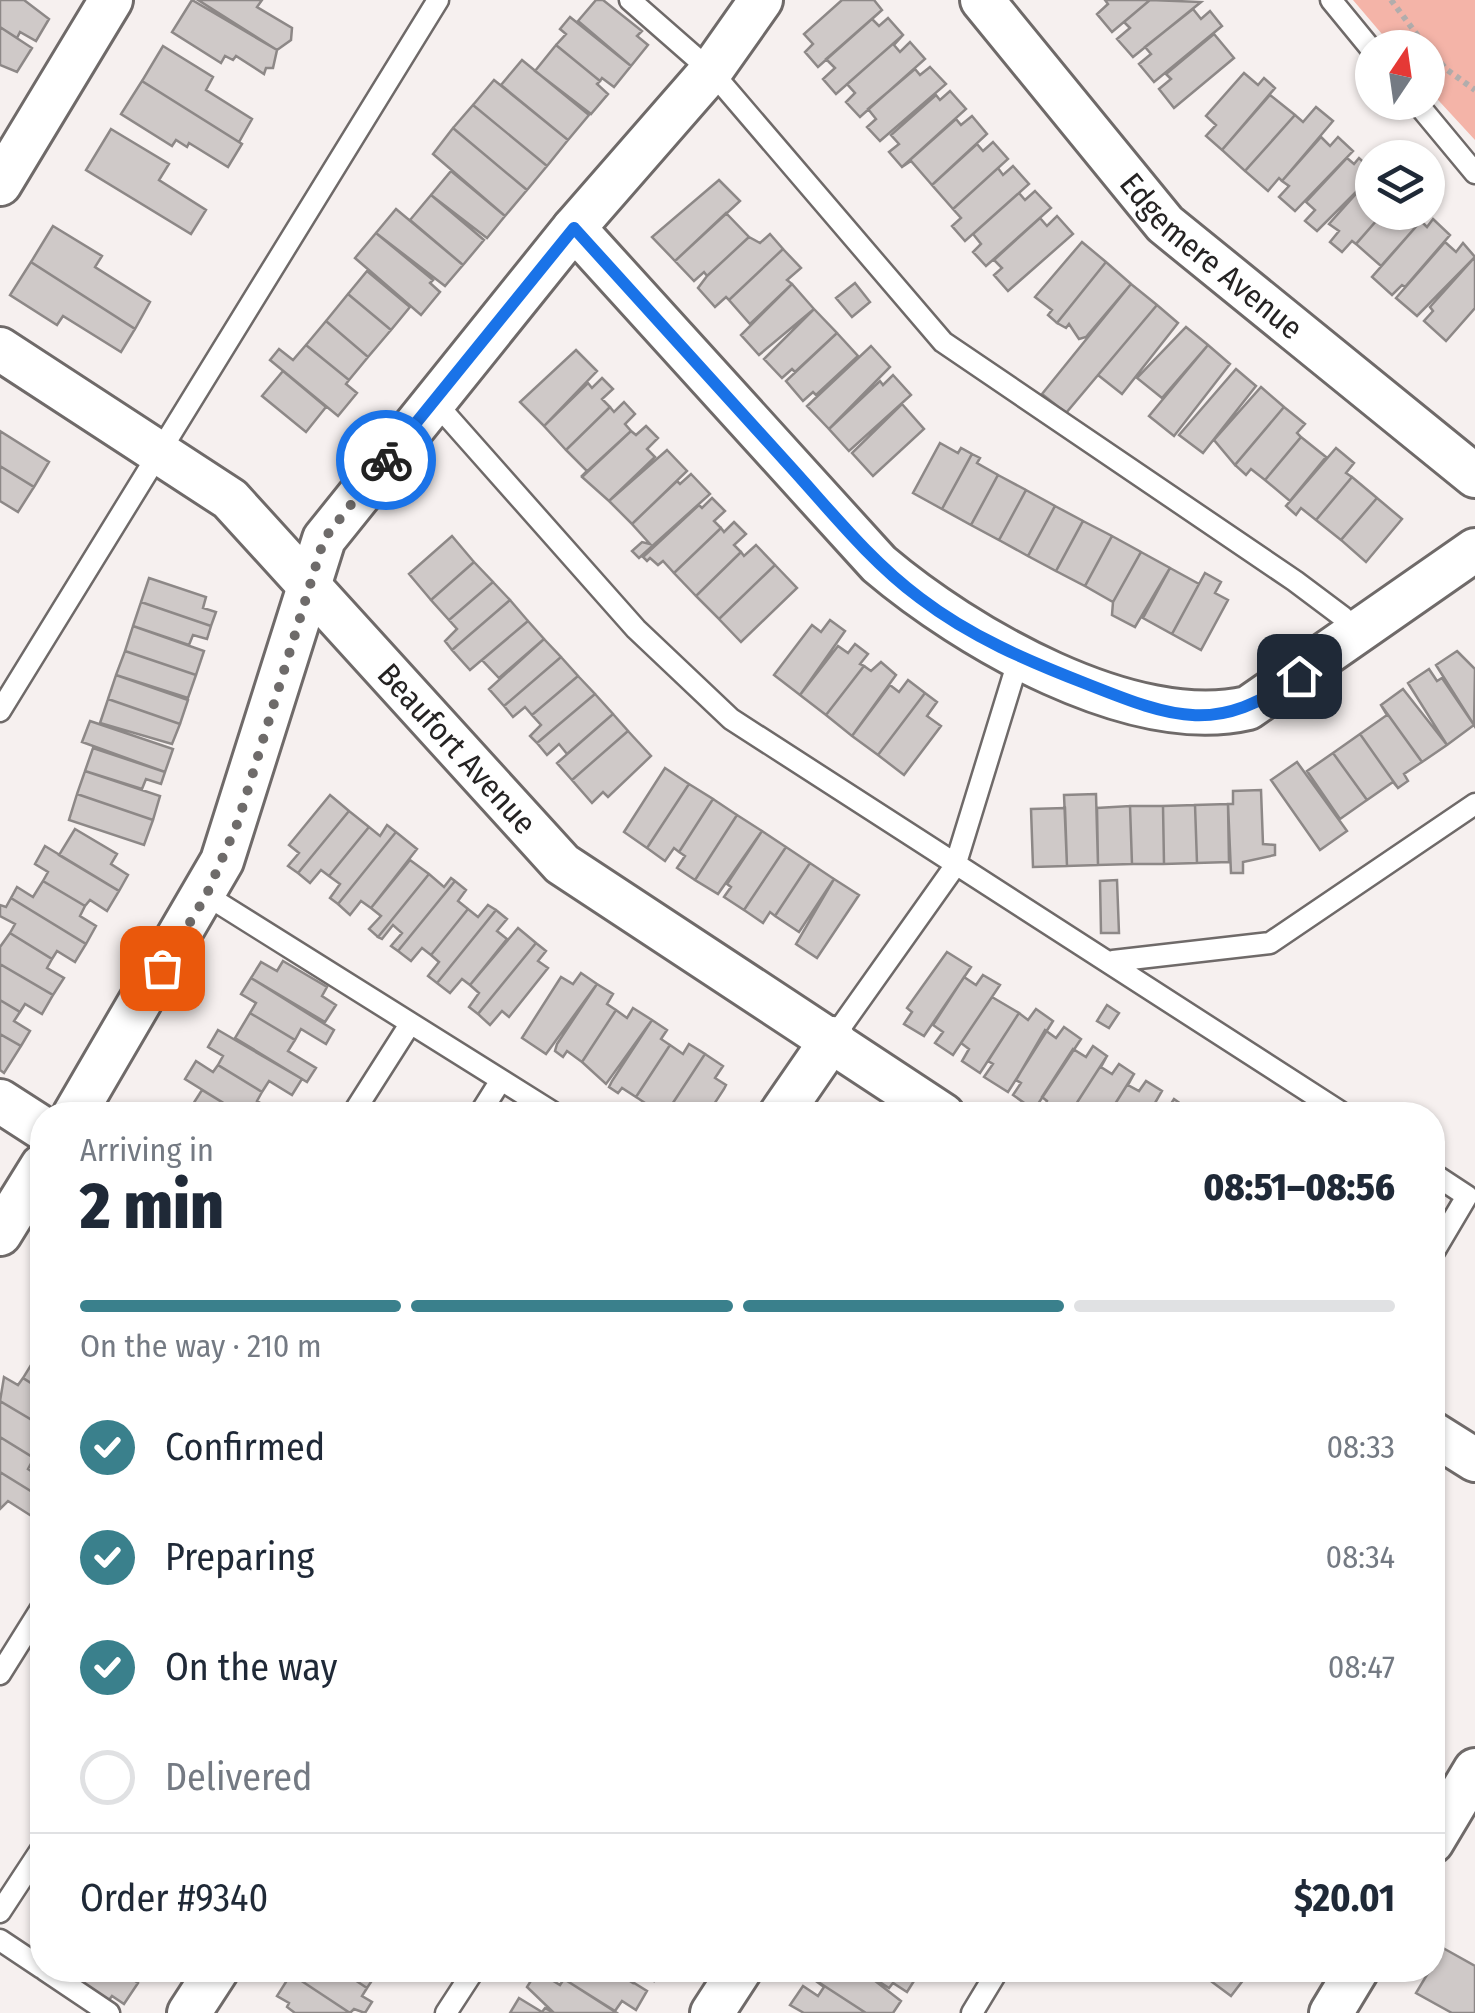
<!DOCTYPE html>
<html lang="en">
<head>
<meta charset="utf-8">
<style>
	body { margin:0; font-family:"Fira Sans Condensed",sans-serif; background:#f2f2f3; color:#1f2937; height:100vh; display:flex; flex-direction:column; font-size:38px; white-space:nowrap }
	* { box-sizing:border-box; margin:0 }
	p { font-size:32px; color:#747a83 }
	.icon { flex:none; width:55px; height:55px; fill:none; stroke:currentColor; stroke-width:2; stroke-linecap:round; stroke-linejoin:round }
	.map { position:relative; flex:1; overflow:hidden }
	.drawer { position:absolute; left:30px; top:1102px; width:1415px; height:880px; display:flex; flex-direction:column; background:#fff; border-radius:40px; box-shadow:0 2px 8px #0004 }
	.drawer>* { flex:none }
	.needle { width:65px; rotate:13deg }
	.controls { position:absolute; left:1355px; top:30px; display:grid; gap:20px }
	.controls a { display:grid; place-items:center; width:90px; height:90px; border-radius:50%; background:#fff; box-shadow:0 2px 8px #0004; font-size:50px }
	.pin { position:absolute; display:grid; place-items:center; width:85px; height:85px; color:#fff; margin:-42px; border-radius:20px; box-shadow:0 5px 15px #0006 }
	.courier { position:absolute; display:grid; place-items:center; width:100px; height:100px; margin:-50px; border:8px solid #1a73e8; border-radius:50%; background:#fff; color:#222; box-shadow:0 2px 12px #0007 }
	.summary em { font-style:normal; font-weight:800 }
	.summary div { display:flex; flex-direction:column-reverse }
	.summary { display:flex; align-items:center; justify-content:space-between; height:170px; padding:0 50px }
	h1 { font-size:65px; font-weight:800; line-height:75px }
	.bar { display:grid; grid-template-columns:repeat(4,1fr); gap:15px 10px; align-content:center; height:120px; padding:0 50px }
	.bar i { height:12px; border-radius:8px; background:#e0e1e3 }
	.bar .on { background:#3a808c }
	.bar p { grid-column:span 4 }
	.line { display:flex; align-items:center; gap:25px; padding:0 50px; border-top:2px solid #e0e1e3 }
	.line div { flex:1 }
	ol { padding:0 50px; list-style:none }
	li { display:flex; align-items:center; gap:30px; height:110px }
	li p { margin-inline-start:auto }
	li .icon { padding:10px; border-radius:50%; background:#3a808c; color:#fff; stroke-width:4 }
	li:last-child { color:#747a83 }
	li i { width:55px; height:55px; border:5px solid #e0e1e3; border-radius:50% }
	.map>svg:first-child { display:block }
	.green { fill:#f4b4a8 }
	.building { fill:#cfc9c8; stroke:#8d8887; stroke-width:2.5 }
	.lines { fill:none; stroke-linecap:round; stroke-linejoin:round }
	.lane-casing { stroke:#6f6a69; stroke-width:25 }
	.street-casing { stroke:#6f6a69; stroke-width:48 }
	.path { stroke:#b2adac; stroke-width:6; stroke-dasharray:5 5; stroke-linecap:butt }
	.lane { stroke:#fff; stroke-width:20 }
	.street { stroke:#fff; stroke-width:42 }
	.done { stroke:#6e6b6a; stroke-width:10; stroke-dasharray:0 18 }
	.route { stroke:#1a73e8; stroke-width:12 }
	.labels { text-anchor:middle; stroke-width:8; stroke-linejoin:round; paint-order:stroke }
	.street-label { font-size:32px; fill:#252323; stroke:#fff }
</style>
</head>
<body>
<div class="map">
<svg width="1475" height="2013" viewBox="0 0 1475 2013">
	<rect width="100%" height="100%" fill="#f6f0ef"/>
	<path class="green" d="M1353,0h122v140l-47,-51v-41l-35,-1z"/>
	<path class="building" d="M0,0h24l25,19 -13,22 -16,-9 -3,6 -17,-11z
		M192,0l85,50 -4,18h-7l-2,6 -28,-18 -3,4 -8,-4 -4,7 -49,-31z
		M198,0h64l-5,7 35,21 -1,12 -14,10z
		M596,0h7l39,31 -5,5 11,9 -17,21 -53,-45z
		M842,0h32l8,10 -64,57 -13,-15 8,-8 -9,-10z
		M1105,0h45l-38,32 -15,-18 11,-10z
		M1150,0l51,2 -68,55 -16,-18 13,-11 -6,-6z
		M1193,9l8,10 9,-8 12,15 -68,56 -15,-18 12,-10 -6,-7z
		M882,10l-10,9 7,7 9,-8 15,17 -67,59 -13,-15 12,-11 -9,-9z
		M570,17l61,49 -17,21 -12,-9 -2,3 -44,-36 10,-11 -6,-5z
		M0,27l32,21 -15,24 -17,-7z
		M1214,34l20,24 -60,50 -15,-19 12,-10 -5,-5z
		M903,35l-9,10 6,7 10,-10 15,17 -65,58 -14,-15 9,-9 -8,-9z
		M556,45l44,36 -3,3 11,10 -17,20 -56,-43z
		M163,46l50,31 -7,13 46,29 -13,23 -97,-61z
		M522,60l67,55 -21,25 -67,-55z
		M930,67l16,17 -66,57 -13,-14 9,-8 -8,-10 47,-40 5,6z
		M1244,73l14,12 6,-7 11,10 -53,62 -16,-14 10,-11 -10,-9z
		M494,80l74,60 -21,26 -74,-61z
		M142,81l100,63 -14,23 -39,-24 -2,4 -11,-7 -4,6 -51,-32z
		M950,91l16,18 -64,58 -13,-15 10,-8 -8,-9 45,-40 4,5z
		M1270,95l25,20 -50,56 -23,-21z
		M473,105l74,61 -20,24 -74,-62z
		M1316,107l17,14 -51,60 -3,-3 -11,13 -23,-20 50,-56 8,7z
		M972,116l15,18 -55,51 -21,-24 -9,6 54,-48 5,6z
		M453,128l74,62 -22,26 -72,-62z
		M111,129l58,35 -10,16 47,30 -15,24 -105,-64z
		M1321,137l9,9 8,-9 15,14 -58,60 -16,-14 10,-11 -7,-5z
		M993,142l15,17 -55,50 -21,-24 45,-41 6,7z
		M1347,158l7,6 5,-6 13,12v6l-55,55 -12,-10 10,-11 -9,-8z
		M1013,166l16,18 -64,57 -13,-15 9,-8 -8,-9 45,-41 5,7z
		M451,171l54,45 -18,22 -56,-43z
		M1372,176v36h12l-28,32 -4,-3 -10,11 -12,-10 9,-11 -10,-7z
		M719,180l21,21 -65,60 -23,-24z
		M1035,191l16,17 -65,58 -13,-14 8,-8 -8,-10 46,-41 6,7z
		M431,195l53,45 -21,25 -53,-45z
		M396,209l67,56 -18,21 -69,-53z
		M1384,212h28l9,9 -40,45 -25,-22z
		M726,213l23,24 -42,39 -3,-4 -10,9 -19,-20z
		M1057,216l16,18 -65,57 -14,-16 8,-7 -8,-8 46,-42 7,8z
		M1433,219l17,16 -45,52 -3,-2 -10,10 -20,-18 49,-56 6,6z
		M53,226l49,30 -7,11 55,35 -15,27 -104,-67z
		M376,233l57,47 -3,3 10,9 -19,23 -66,-57z
		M770,234l13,15 -54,51 -3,-3 -11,10 -17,-19 9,-12 42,-39 11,6z
		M1082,242l24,20 -49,61 -9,-8 4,-5 -17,-13z
		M1445,242l11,10 7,-9 12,14 -58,59 -21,-18z
		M783,249l18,19 -14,12 5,4 -42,40 -21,-24z
		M1475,257v51l-29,33 -22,-20 9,-10 -3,-4z
		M31,262l104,67 -14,23 -58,-36 -6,9 -47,-30z
		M1106,262l25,22 -45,53 -7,2 -10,-15 -3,4 -9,-5z
		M367,271l43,36 -19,23 -43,-36z
		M855,283l15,19 -18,15 -16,-19z
		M792,284l22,25 -55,46 -18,-20z
		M1131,284l26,21 -91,108 -24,-19z
		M348,294l43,36 -23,27 -42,-36z
		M1157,305l21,18 -56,71 -24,-19z
		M814,309l23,24 -42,39 -3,-3 -10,9 -18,-19z
		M326,321l42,36 5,-6 -24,29 -43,-35z
		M1186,327l22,18 -46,53 -25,-20z
		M837,333l21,23 -42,39 -3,-3 -10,9 -17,-20z
		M306,345l43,35 -3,4 11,9 -19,23 -68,-56 9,-11 14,11z
		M1208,345l22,19 -56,72 -25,-20z
		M871,346l19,21 -61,62 -22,-23z
		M576,350l21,21 -53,55 -24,-24z
		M1236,369l20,17 -53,67 -24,-18z
		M283,371l43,36 -20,25 -44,-36z
		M893,375l18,20 -62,56 -20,-22 51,-48 3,4z
		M602,378l11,11 -11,10 8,8 -44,43 -22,-24 44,-43 4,5z
		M1261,387l23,20 -49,58 -21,-25z
		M624,402l11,12 -10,10 6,7 -50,46 6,-6 -21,-21 44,-43 4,5z
		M902,404l22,25 -51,47 -21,-23z
		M1284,407l21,17 -8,9 4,4 -36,43 -14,-11 -5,6 -11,-10z
		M646,426l12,12 -11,11 8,8 -46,44 -27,-24 49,-46 5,4z
		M0,431l49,31 -15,25 -34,-21z
		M1301,437l25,20 -36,44 -25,-21z
		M940,443l18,10 3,-5 11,6 -30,55 -29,-16z
		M1336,448l18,15 -8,10 6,4 -36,43 -15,-12 -5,7 -10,-9z
		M667,450l20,21 -55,53 -23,-23z
		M972,454l8,4 -3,5 21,12 -27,50 -29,-16z
		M0,466l34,21 -16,25 -18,-11z
		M691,474l19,20 -71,64 -7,-7 10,-9 8,2 -18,-20 45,-43 3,3z
		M998,475l28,15 -27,50 -28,-15z
		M1352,477l25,21 -36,42 -25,-20z
		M1026,490l29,16 -27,50 -29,-16z
		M712,498l13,13 -11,10 7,7 -47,45 -11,-12 -5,4 -8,-7 -3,3 -4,-4 56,-52 3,3z
		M1377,498l25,21 -36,43 -25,-22z
		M1055,506l28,15 -27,50 -28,-15z
		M1083,521l29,15 -27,50 -29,-15z
		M734,522l12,12 -12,11 7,7 -45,44 -22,-23 47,-45 3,4z
		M452,536l22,26 -43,38 -22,-26z
		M1112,536l29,16 -28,50 -28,-16z
		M756,545l19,20 -56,54 -23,-23 45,-44 3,4z
		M1141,552l29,16 -35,59 -23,-12 1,-13z
		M474,562l19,20 -44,38 -18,-20z
		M775,565l22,23 -56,54 -22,-23z
		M1170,568l29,16 -27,50 -29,-16z
		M1205,573l16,9 -6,11 13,7 -27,50 -29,-16z
		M149,578l57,19 -3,11 13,4 -5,14 -70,-24z
		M493,582l17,18 -58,50 -7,-9 12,-12 -8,-9z
		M510,600l18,21 -58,49 -18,-20z
		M141,602l70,24 -4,13 -14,-4 -4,10 -56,-19z
		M830,620l15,11 -45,64 -26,-20 38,-50 9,7z
		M528,621l16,18 -45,39 -17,-18z
		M133,626l71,25 -8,24 -71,-24z
		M544,639l17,18 -57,49 -15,-17z
		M855,644l13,10 -8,10 4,2 -38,49 -26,-20 38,-49 10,7z
		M125,651l71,24 -8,23 -72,-23z
		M1457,651l18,18 -1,56 -38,-60z
		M561,657l17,19 -46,39 -7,-8 -12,10 -9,-11z
		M881,662l15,13 -44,61 -26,-21 38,-49 7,5z
		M1429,669l8,12 5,-3 32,47 -27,20 -39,-62z
		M116,675l72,25 -8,24 -72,-25z
		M578,676l17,18 -58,49 -7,-7 11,-11 -9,-10z
		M908,680l17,13 -47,62 -26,-19 38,-51 9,7z
		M1403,689l44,56 -25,17 -41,-57z
		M925,693l12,9 -10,14 14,10 -37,49 -26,-20z
		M595,694l18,20 -46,40 -8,-10 -12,11 -10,-12z
		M108,699l72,25 -8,20 -72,-21z
		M1381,705l41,57 -18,12 4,7 -10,7 -38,-54 27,-19z
		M613,714l15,17 -56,49 -15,-17z
		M90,721l83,28 -8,23 -83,-30z
		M628,731l23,25 -43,41 -5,-5 -11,11 -20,-23z
		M1360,734l38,54 -5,-6 -26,18 -34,-47z
		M93,748l72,24 -4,12 -15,-5 -4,10 -57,-18z
		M1333,753l34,47 -27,19 -33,-48z
		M1297,762l50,69 -27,19 -49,-70z
		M665,768l24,16 -42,64 -23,-16z
		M85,771l75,25 -7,24 -76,-26z
		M689,784l24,15 -34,53 -5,-4 -9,13 -18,-13z
		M1261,790l2,54 12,1v10l-32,7v11h-12l-3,-69h5v-13z
		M77,794l76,26 -9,25 -75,-25z
		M1096,794l2,71 -31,1 -3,-71z
		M330,795l19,16 -51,62 -10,-7 11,-13 -10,-8z
		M713,799l24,16 -42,65 -18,-12 8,-12 -6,-4z
		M1228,804l1,58 -32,1 -2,-58z
		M1195,805l2,58 -33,1 -1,-58z
		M1130,806h33l1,58h-32z
		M1130,806l2,58 -34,1 -1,-57z
		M1065,808l2,58 -34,1 -2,-58z
		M349,811l20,16 -40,49 -8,-6 -11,13 -12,-10z
		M737,815l25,16 -44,63 -23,-14z
		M387,825l9,7 -58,72 -8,-6 10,-14 -11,-8 40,-49 11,9z
		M75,829l42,25 -6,10 17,11 -9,16 -60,-36z
		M762,831l24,16 -42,63 -20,-13 7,-10 -4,-3z
		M396,832l21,17 -46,59 -10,-7 -11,14 -12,-11z
		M45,846l74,45 -12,20 -17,-11 -5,6 -42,-25 5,-9 -13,-8z
		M786,847l24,16 -35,53 -5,-4 -7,11 -19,-13z
		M410,860l19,14 -51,63 -9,-8 12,-13 -10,-8z
		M810,863l24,16 -35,53 -24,-16z
		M429,874l15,13 7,-9 4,3 -57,70 -7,-5 11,-13 -9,-8 -11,14 -4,-2z
		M834,879l25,16 -42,63 -21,-14z
		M1117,880l2,53h-18l-1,-52z
		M43,881l42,25 -5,10 16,10 -10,18 -75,-46 6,-11 16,10z
		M455,881l11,9 -8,11 10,8 -37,46 -9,-7 -11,13 -13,-10z
		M11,898l75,46 -11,18 -18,-11 -5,8 -42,-26 5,-9 -15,-8v-11l6,2z
		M488,905l8,5 -59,73 -9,-7 11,-14 -8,-7 37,-46 10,8z
		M496,910l11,9 -10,12 10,8 -37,46 -8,-6 -12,14 -13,-10z
		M518,928l18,15 -58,71 -9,-7 10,-14 -9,-8z
		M10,933l42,26 -5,9 17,10 -11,17 -53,-31v-17z
		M536,943l10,8 -8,10 10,7 -39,49 -7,-6 -12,14 -12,-11z
		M947,952l24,15 -47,69 -20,-12 8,-12 -5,-4z
		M283,961l44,26 -5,9 14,9 -11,17 -74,-44 10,-16 16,9z
		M0,964l53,31 -11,19 -17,-10 -5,8 -20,-12z
		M581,973l16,11 -51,70 -24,-16 39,-61 12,7z
		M983,975l17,10 -47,70 -18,-12 8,-11 -10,-7 31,-48 12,8z
		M251,978l83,52 -8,14 -25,-15 -6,11 -45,-27 6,-10 -15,-9z
		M597,984l16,10 -6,10 9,6 -34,52 -15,-11 -4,6 -8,-6 2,-7z
		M992,997l27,16 -39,60 -18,-12 7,-12 -8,-6z
		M0,1000l20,12 -6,9 16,10 -9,15 -21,-12z
		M1107,1005l12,8 -10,15 -12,-7z
		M633,1008l19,12 -46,64 -24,-22 34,-52 11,8z
		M1036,1009l17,12 -45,71 -24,-15 9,-13 -5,-3 31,-48 9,7z
		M250,1013l45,27 -7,11 28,17 -9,14 -72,-44z
		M652,1020l15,10 -6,9 9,6 -34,52 -14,-9 -4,5 -9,-6 3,-6z
		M1064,1027l17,12 -47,71 -21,-15 8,-12 -5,-3 29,-50 11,8z
		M218,1030l84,49 -10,16 -23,-14 -7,11 -44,-27 5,-9 -15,-9z
		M0,1034l21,12 -17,27 -4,-3z
		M689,1044l16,10 -40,61h-13l2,-6 -18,-12 34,-52 13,9z
		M1093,1046l14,10 -38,59h-28l6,-14 -5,-4 31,-48 13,8z
		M705,1054l18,12 -8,12 11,7 -2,4 -17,26h-42z
		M1107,1056l-6,11 11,7 7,-10 15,10 -26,41h-39z
		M196,1061l17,11 5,-7 44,27 -5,9 13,8 -4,6h-23l-58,-36z
		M1134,1074l-6,11 11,6 7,-10 16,10 -7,12 -8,12h-39z
		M202,1090l41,25h-57z
		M1174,1099l14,10 -4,6h-37l8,-12 12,7z
		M39,1352l3,1v37l-19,-12z
		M4,1377l14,8 5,-7 19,12v36l-42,-25z
		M0,1401l42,25v21l-8,11 -34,-21z
		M0,1437l34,21 -6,11 14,9v20l-42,-26z
		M0,1472l42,26 -9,19 -25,-16 -8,8z
		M1443,1948l32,18v47h-23l-36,-20z
		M61,1970h59l18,13 -14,21 -12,-8 -6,8z
		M294,1970h46l27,18 -5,8 10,6 -7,11 -11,-4 -4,4 -59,-39z
		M340,1970h39l-12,18z
		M558,1970h55l34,21 -11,19 -14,-9 -7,10 -51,-32 2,-4z
		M613,1970h48l-7,11 -14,-8 -7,10z
		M813,1970h48l40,31 -8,12h-27l-57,-37z
		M861,1970h54l4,3 -12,19 -14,-9 -4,5z
		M1196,1970h55l-20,26z
		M537,1971l23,14 4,-6 53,34h-63l-27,-26z
		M291,1974l59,39h-55l-8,-6 2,-4 -12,-7z
		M809,1976l57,37h-62l-14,-8 13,-19 15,10 6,-9z
		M519,1998l23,14 3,-4 9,5h-44z"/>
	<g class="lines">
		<g class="lane-casing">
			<path id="lane" d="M630,0l81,71 232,271 352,239 48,36 12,18
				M1331,0l41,50
				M1416,102l59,71
				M433,400l203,229 95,90 614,396
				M0,711l438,-711
				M206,895l351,220
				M1113,961l157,-18 205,-139
				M833,1038l122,-172 64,-208
				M352,1115l58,-91
				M479,1115l22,-35
				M1432,1173l35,23 -35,59
				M0,1674l42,-67
				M0,1912l42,-64
				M0,1940l42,28
				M45,1970l64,43
				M446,2013l28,-43
				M972,2013l26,-43"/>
		</g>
		<g class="street-casing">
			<g id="street">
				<path id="s1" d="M982,0l183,224 310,252"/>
				<path d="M0,184l111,-184"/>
				<path d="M574,228l305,336c86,73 253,171 369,144l227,-158"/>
				<path id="s2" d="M0,349l230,150 332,365 381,251"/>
				<path d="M0,1101l42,27"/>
				<path d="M74,1115l148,-254 102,-322 250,-311 137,-157 50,-71"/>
				<path d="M780,1115l53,-77"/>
				<path d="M0,1234l42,-68"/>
				<path d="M1432,1433l43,27"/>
				<path d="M1432,1842l43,-72"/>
				<path d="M189,2013l28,-43"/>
				<path d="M712,2013l28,-43"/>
				<path d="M1331,2013l26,-43"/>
			</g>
		</g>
		<path class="path" d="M1391,0l36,48
			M1428,48l18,21 29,21"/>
		<use href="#lane" class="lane"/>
		<use href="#street" class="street"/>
	</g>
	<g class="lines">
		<path class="done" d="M162,968l44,-72 32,-74 86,-283 62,-79"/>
		<path class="route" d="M386,460l188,-232c71,78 142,157 213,235 43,47 82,97 133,135 51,39 108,63 167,86 88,35 130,51 212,-8"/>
	</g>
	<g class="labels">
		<g class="street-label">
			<text dy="11" stroke="none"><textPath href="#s1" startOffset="345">Edgemere Avenue</textPath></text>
			<text dy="11" stroke="none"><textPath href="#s2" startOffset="612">Beaufort Avenue</textPath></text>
		</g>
	</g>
</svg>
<div class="controls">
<a><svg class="needle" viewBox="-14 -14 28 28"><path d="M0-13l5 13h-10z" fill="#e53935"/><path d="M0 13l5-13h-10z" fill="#747a83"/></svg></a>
<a><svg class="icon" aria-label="layers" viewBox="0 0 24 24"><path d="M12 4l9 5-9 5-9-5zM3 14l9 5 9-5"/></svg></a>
</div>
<div class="pin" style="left:162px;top:968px;background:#ea580c"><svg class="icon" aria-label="bag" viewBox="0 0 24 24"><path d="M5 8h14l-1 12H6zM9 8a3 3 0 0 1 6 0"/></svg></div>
<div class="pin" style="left:1299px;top:676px;background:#1f2937"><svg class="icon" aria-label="home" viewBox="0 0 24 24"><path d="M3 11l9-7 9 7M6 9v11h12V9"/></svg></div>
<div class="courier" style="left:386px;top:460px"><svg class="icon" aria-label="bike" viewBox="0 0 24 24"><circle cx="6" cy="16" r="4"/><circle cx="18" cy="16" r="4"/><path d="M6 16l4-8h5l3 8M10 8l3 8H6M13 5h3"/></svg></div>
<section class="drawer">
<div class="summary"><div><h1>2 min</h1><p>Arriving in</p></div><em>08:51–08:56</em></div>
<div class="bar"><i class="on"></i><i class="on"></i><i class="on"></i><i></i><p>On the way · 210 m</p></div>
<ol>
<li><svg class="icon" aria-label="check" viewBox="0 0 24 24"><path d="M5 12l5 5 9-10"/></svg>Confirmed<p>08:33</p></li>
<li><svg class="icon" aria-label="check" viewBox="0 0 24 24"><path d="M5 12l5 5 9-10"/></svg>Preparing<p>08:34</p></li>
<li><svg class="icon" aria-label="check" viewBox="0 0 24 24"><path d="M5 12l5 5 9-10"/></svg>On the way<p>08:47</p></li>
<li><i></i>Delivered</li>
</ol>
<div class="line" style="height:130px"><div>Order #9340</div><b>$20.01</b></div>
</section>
</div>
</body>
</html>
